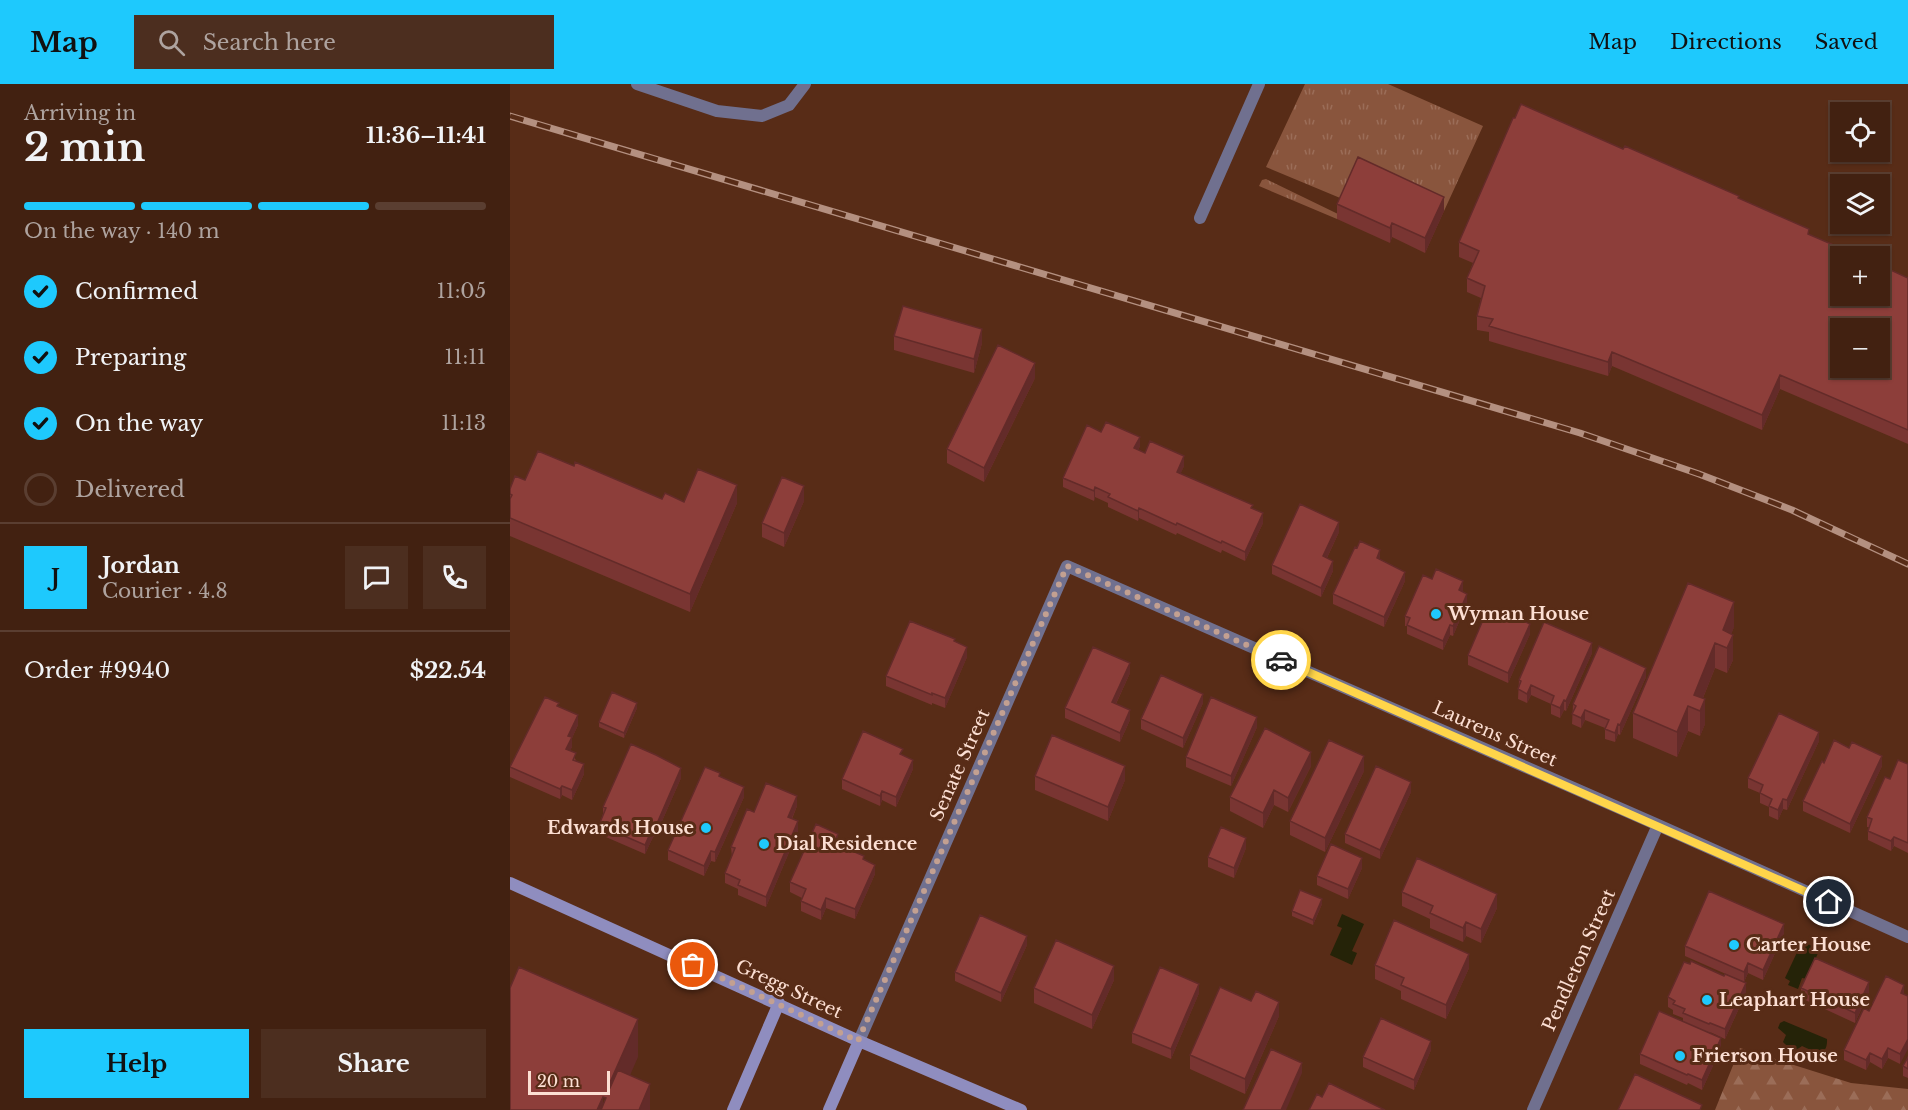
<!DOCTYPE html>
<html lang="en">
<head>
<meta charset="utf-8">
<style>
	body { margin:0; font-family:"Libre Baskerville",serif; background:#4c2e1f; color:#f1f3f6; height:100vh; display:flex; flex-direction:column; font-size:22px; white-space:nowrap }
	* { box-sizing:border-box; margin:0 }
	p { font-size:20px; color:#aea39f }
	.icon { flex:none; width:33px; height:33px; fill:none; stroke:currentColor; stroke-width:2; stroke-linecap:round; stroke-linejoin:round }
	.map { position:relative; flex:1; overflow:hidden }
	.drawer { display:flex; flex-direction:column; background:#422111; width:510px }
	.drawer>* { flex:none }
	.controls { position:absolute; left:1320px; top:18px; display:grid; gap:12px }
	.controls a { display:grid; place-items:center; width:60px; height:60px; border-radius:0px; background:#422111; box-shadow:0 2px 4px #0004,0 0 0 2px #5a3e31; font-size:30px }
	.scale { position:absolute; left:18px; bottom:15px; width:82px; box-sizing:border-box; padding-left:6px; border:3px solid #fcdfd3; border-top:0; font-size:16px; line-height:21px; white-space:nowrap; color:#fcdfd3; -webkit-text-stroke:4px #582c17; paint-order:stroke }
	.pin { position:absolute; display:grid; place-items:center; width:51px; height:51px; color:#fff; margin:-26px; border:3px solid #fff; border-radius:50%; box-shadow:0 2px 6px #0007 }
	.courier { position:absolute; display:grid; place-items:center; width:60px; height:60px; margin:-30px; border:4px solid #ffd54a; border-radius:50%; background:#fff; color:#222; box-shadow:0 2px 8px #0007 }
	.headline em { font-style:normal; font-weight:700 }
	.headline div { display:flex; flex-direction:column-reverse }
	.headline { display:flex; align-items:center; justify-content:space-between; height:102px; padding:0 24px }
	h1 { font-size:39px; font-weight:700; line-height:45px }
	.bar { display:grid; grid-template-columns:repeat(4,1fr); gap:9px 6px; align-content:center; height:72px; padding:0 24px }
	.bar i { height:8px; border-radius:4px; background:#5a3e31 }
	.bar .current { background:#1ec9fd }
	.bar p { grid-column:span 4 }
	.line { display:flex; align-items:center; gap:15px; padding:0 24px; border-top:2px solid #5a3e31 }
	.line div { flex:1 }
	.round { display:grid; place-items:center; flex:none; width:63px; height:63px; border-radius:0px; background:#4c2e1f }
	ol { padding:0 24px; list-style:none }
	li { display:flex; align-items:center; gap:18px; height:66px }
	li p { margin-inline-start:auto }
	li .icon { padding:6px; border-radius:50%; background:#1ec9fd; color:#111; stroke-width:4 }
	li:last-child { color:#aea39f }
	li i { width:33px; height:33px; border:3px solid #5a3e31; border-radius:50% }
	.primary-button { display:flex; gap:12px; margin-top:auto; padding:12px 24px }
	.primary-button a { flex:1; height:69px; border-radius:0px; background:#1ec9fd; color:#111; font-size:24px; font-weight:700; line-height:69px; text-align:center }
	.primary-button a+a { background:#4c2e1f; color:#f1f3f6 }
	header { display:flex; align-items:center; gap:36px; box-sizing:border-box; height:84px; padding:0 30px; background:#1ec9fd; color:#111 }
	header strong { font-size:28px }
	nav { display:flex; gap:33px; margin-inline-start:auto; font-size:21px }
	.search { width:420px; height:54px; background:#4c2e1f; display:flex; align-items:center; gap:15px; box-sizing:border-box; padding:0 21px; border-radius:0px; color:#aea39f; font-size:22px }
	main { display:flex; flex:1; min-height:0 }
	.map>svg:first-child { display:block }
	.grass { fill:url(#grass-tufts) }
	.forest { fill:url(#forest-firs) }
	.water { fill:#252308 }
	.lines { fill:none; stroke-linecap:round; stroke-linejoin:round }
	.street { stroke:#70708f; stroke-width:12 }
	.secondary { stroke:#8f8dbf; stroke-width:12 }
	.rail-casing { stroke:#b49080; stroke-width:7 }
	.rail { stroke:#582c17; stroke-width:4.5; stroke-dasharray:14; stroke-linecap:butt }
	.wall { fill:#793532 }
	.shaded-wall { fill:#632b29 }
	.building { fill:#8d3e3a; stroke:#632b29; stroke-width:1.5; fill-rule:evenodd }
	.done { stroke:#c3a091; stroke-width:6; stroke-dasharray:0 10.8 }
	.route { stroke:#ffd54a; stroke-width:8 }
	.poi-dot { fill:#1ec9fd; stroke:#582c17; stroke-width:2 }
	.labels { text-anchor:middle; stroke-width:6; stroke-linejoin:round; paint-order:stroke }
	.poi-label { font-size:18px; font-weight:bold; fill:#fcdfd3; stroke:#582c17; text-anchor:start }
	.street-label { font-size:18px; fill:#fcdfd3; stroke:#582c17 }
</style>
</head>
<body>
<header>
<strong>Map</strong>
<div class="search"><svg class="icon" aria-label="search" viewBox="0 0 24 24"><circle cx="10" cy="10" r="6"/><path d="M15 15l6 6"/></svg>Search here</div>
<nav><a>Map</a><a>Directions</a><a>Saved</a></nav>
</header>
<main>
<section class="drawer">
<div class="headline"><div><h1>2 min</h1><p>Arriving in</p></div><em>11:36–11:41</em></div>
<div class="bar"><i class="current"></i><i class="current"></i><i class="current"></i><i></i><p>On the way · 140 m</p></div>
<ol>
<li><svg class="icon" aria-label="check" viewBox="0 0 24 24"><path d="M5 12l5 5 9-10"/></svg>Confirmed<p>11:05</p></li>
<li><svg class="icon" aria-label="check" viewBox="0 0 24 24"><path d="M5 12l5 5 9-10"/></svg>Preparing<p>11:11</p></li>
<li><svg class="icon" aria-label="check" viewBox="0 0 24 24"><path d="M5 12l5 5 9-10"/></svg>On the way<p>11:13</p></li>
<li><i></i>Delivered</li>
</ol>
<div class="line" style="height:108px"><b class="round" style="background:#1ec9fd;color:#111">J</b><div><b>Jordan</b><p>Courier · 4.8</p></div><a class="round"><svg class="icon" aria-label="chat" viewBox="0 0 24 24"><path d="M4 5h16v11H9l-5 4z"/></svg></a><a class="round"><svg class="icon" aria-label="phone" viewBox="0 0 24 24"><path d="M5 4h4l2 5-3 2q2 4 5 5l2-3 5 2v4C11 20 4 13 5 4z"/></svg></a></div>
<div class="line" style="height:78px"><div>Order #9940</div><b>$22.54</b></div>
<div class="primary-button"><a>Help</a><a>Share</a></div>
</section>
<div class="map">
<svg width="1398" height="1026" viewBox="0 0 1398 1026">
	<defs>
		<pattern id="grass-tufts" width="24" height="20" patternUnits="userSpaceOnUse" patternTransform="scale(1.5)"><rect width="24" height="20" fill="#89553d"/><path d="M3 7l-1-3M5 7V3M7 7l1-3M15 17l-1-3M17 17v-4M19 17l1-3" fill="none" stroke="#9b6d58"/></pattern>
		<pattern id="forest-firs" width="22" height="20" patternUnits="userSpaceOnUse" patternTransform="scale(1.5)"><rect width="22" height="20" fill="#89553d"/><path d="M5 1l3.5 6h-7zM16 11l3.5 6h-7z" fill="#9b6d58"/></pattern>
	</defs>
	<rect width="100%" height="100%" fill="#582c17"/>
	<path class="grass" d="M795,0h83l95,42 -39,85 -99,-11 -79,-33z
		M756,95l72,35 -1,5 -78,-33 3,-6z"/>
	<path class="forest" d="M1230,964l111,35 57,6v21h-193z"/>
	<path class="water" d="M832,830l22,10 -12,27 5,2 -5,12 -22,-10 12,-27 -5,-2z
		M1296,859l10,5 -1,3 3,2 -11,26 -5,-1 -4,11 -10,-4 2,-4 -5,-3 15,-32 4,1z
		M1274,937l43,18c1,20 -14,12 -25,7 -8,7 -13,2 -19,-4l3,-7 -8,-7 2,-5z"/>
	<g class="lines">
		<path class="street" d="M127,0l80,27 45,5 27,-11 16,-21
			M690,134l59,-134
			M349,957l208,-475 591,259 250,112
			M1023,1026l125,-285"/>
		<path class="secondary" d="M0,799l349,158 162,69
			M223,1026l46,-107
			M319,1026l30,-69"/>
		<g class="rail-casing">
			<path id="rail" d="M0,32l1070,317 119,41 93,36 116,54"/>
		</g>
		<use href="#rail" class="rail"/>
	</g>
	<path class="wall" d="M1113,65l116,50 70,36 99,43v166l-128,-55 -18,41 -150,-64 -4,10 -119,-35v-9l-12,-2v-14l4,-18 -14,-6v-14l6,-15 -14,-6v-15z
		M827,120l107,7 -19,42 -33,-16 -2,6 -53,-24z
		M384,252l88,7 -8,30 -80,-23z
		M525,294l-51,104 -37,-19v-14z
		M591,348l39,14 -2,4 7,3 39,13 -4,8 73,35 10,14 -18,38 -23,-11 -1,3 -44,-20 -1,2 -37,-17 -1,3 -30,-14v-4l-13,-6 -1,4 -31,-14v-9z
		M64,382l88,33 22,3 53,1 -47,109 -180,-76v-47l15,-9z
		M294,417l-20,46 -22,-10v-14z
		M829,448l-12,26 6,13 -12,26 -49,-23v-9z
		M870,476l25,21 -21,46 -51,-23v-10z
		M953,507l-1,1 5,11 -14,33 -3,-1 -7,15 -36,-16v-8h-2v-10z
		M988,535l32,15 -22,49 -40,-18v-10z
		M1224,543l-3,7 2,26 -6,13 -12,-5 -12,30 2,26 -5,12 -12,-5 -11,26 -44,-19v-25z
		M445,558l12,15 -22,51 -13,-5v2l-46,-19v-10z
		M1082,569l-26,58 -2,-1 -4,8 -9,-4v-10l-20,-9 -4,8 -9,-4 1,-19z
		M620,589l-14,31 14,16 -10,22 -55,-24v-10z
		M1136,593l-26,58 -2,-1 -3,8 -10,-3v-11l-20,-8 -4,8 -9,-4 1,-20z
		M693,619l-20,45 -42,-19v-10z
		M49,622l19,19 -6,13v9l-2,3 14,24 -12,26 -10,-5 -2,4 -50,-22v-10z
		M127,624l-13,30 -25,-11v-5z
		M747,643l-26,59 -45,-19v-10z
		M1309,657l-32,69 -4,-1 -5,11 -9,-4v-9l-9,-4v-10l-12,-5v-10z
		M1314,679l58,3 -32,67 -47,-22v-10z
		M1398,680v89l-14,-7 -3,5 -23,-11v-9l1,-4h-2v-10l23,-38z
		M801,682l-23,46 -14,-7 -11,23 -33,-17v-14z
		M403,685l-17,38 -14,-7 -2,6 -38,-17v-10z
		M854,687l-39,81 -35,-17v-14z
		M525,692l90,4 -17,41 -73,-31z
		M210,693l24,20 -29,65 -4,-1 -7,15 -36,-16v-10z
		M171,694l-26,59h-2l-8,17 -46,-20v-9l4,-11v-7z
		M901,708l-31,67 -35,-16v-9z
		M287,722l-5,13 6,12 -32,76 -28,-12v-6l-13,-6v-10l7,-16 -1,-10 23,-35z
		M328,760l26,16 11,14 -20,45 -29,-11 -5,12 -20,-9v-10l1,-3 -12,-6v-10z
		M736,764l-12,30 -26,-11v-10z
		M852,784l-14,31 -31,-14v-9z
		M892,808l95,16 -16,35 -15,-7 -3,6 -33,-14v-9l-28,-13z
		M812,820l-9,21 -21,-9v-5z
		M1274,849l-21,47 -15,-7 -4,9 -59,-26v-10z
		M517,861l-26,57 -46,-21v-9z
		M865,881l94,3 -23,51 -45,-20v-8l-26,-12z
		M604,896l-22,49 -58,-26v-15z
		M1394,901l-4,79 -12,-6 -6,11 -12,-7 -4,8 -22,-10v-10l25,-39z
		M1291,904l68,4 -14,31 -54,-25z
		M689,909l-28,66 -39,-16v-10z
		M1236,909l-21,46 -15,-7 11,16 -19,42 -14,-7 -1,2 -47,-21v-10l43,-33v-3l-10,-4v-4l-5,-3v-10z
		M769,932l-34,78 -55,-25v-14z
		M921,966l-17,40 -51,-23v-10z
		M1398,973v21l-5,-2v-10z"/>
	<path class="shaded-wall" d="M934,113v14l-19,42v-15z
		M882,139v14l-2,6v-15z
		M472,245v14l-8,30v-14z
		M1102,268v14l-4,10v-14z
		M525,279v15l-51,104v-14z
		M1270,291v14l-18,41v-15z
		M630,353v9l-6,12v-10z
		M674,372v10l-7,16v-10z
		M227,401v18l-47,109v-18z
		M294,402v15l-20,46v-14z
		M585,403v10l-1,4v-10z
		M629,424v10l-1,3v-10z
		M753,429v10l-18,38v-9z
		M829,438v10l-16,34v-10z
		M870,466v10l-3,-2z
		M823,477v10l-12,26v-9z
		M895,488v9l-21,46v-10z
		M953,497v10l-4,9v-10z
		M957,510v9l-14,33v-10z
		M1224,518v25l-8,21 -3,-18z
		M1020,540v10l-22,49v-10z
		M940,541v10l-7,15v-9z
		M1223,551v25l-6,13v-25z
		M1082,559v10l-26,58v-10z
		M1205,559v25l-17,42 -4,-15z
		M457,563v10l-22,51v-10z
		M620,579v10l-18,39v-10z
		M1136,584v9l-26,58v-10z
		M1021,601v10l-4,8v-9z
		M693,610v9l-20,45v-10z
		M1195,615v25l-5,12v-25z
		M1054,616v10l-4,8v-10z
		M127,619v5l-13,30v-5z
		M1178,622v25l-11,26v-25z
		M620,626v10l-10,22v-9z
		M1075,626v10l-4,8v-10z
		M68,631v10l-6,13v9l-6,12v-10l2,-13z
		M747,633v10l-26,59v-10z
		M1108,640v10l-3,8v-9z
		M1309,648v9l-32,69v-10z
		M801,668v14l-23,46v-14z
		M854,672v15l-39,81v-14z
		M1372,672v10l-32,67v-9z
		M403,676v9l-17,38v-10z
		M74,680v10l-12,26v-10z
		M615,682v14l-17,41v-14z
		M171,684v10l-26,59v-9z
		M901,698v10l-31,67v-9z
		M52,702v9l-2,4v-10z
		M234,703v10l-29,65v-10z
		M764,706v15l-11,23v-15z
		M372,707v9l-2,6v-10z
		M287,712v10l-9,21v-10z
		M1273,715v10l-5,11v-10z
		M288,737v10l-32,76v-10z
		M143,743v10l-8,17v-9z
		M328,750v10l-4,9v-10z
		M1384,753v9l-3,5v-10z
		M736,754v10l-12,30v-10z
		M201,767v10l-7,15v-10z
		M852,774v10l-14,31v-10z
		M365,781v9l-20,45v-10z
		M987,810v14l-16,35v-14z
		M316,814v10l-5,12v-10z
		M812,815v5l-9,21v-5z
		M956,838v14l-3,6v-14z
		M1274,840v9l-21,47v-10z
		M517,852v9l-26,57v-9z
		M959,870v14l-23,51v-14z
		M1238,879v10l-4,9v-10z
		M604,882v14l-22,49v-14z
		M1359,898v10l-14,31v-10z
		M1236,899v10l-21,46v-10z
		M689,900v9l-28,66v-10z
		M1394,901v10l-3,-2z
		M769,918v14l-34,78v-15z
		M128,935v38l-23,53 -7,-23z
		M1211,954v10l-19,42v-10z
		M1398,955v10l-8,15v-10z
		M921,957v9l-17,40v-10z
		M1378,964v10l-6,11v-10z
		M1360,969v9l-4,8v-10z
		M792,979v10l-16,37h-5z
		M140,1000v26h-11z
		M93,1013v13h-6z"/>
	<path class="building" d="M1011,20l102,45 2,-3 114,50 -1,2 71,31 -1,5 51,22h-19v40h40v-31l28,13v152l-128,-55 -18,40 -150,-63 -4,10 -119,-36 4,-7 -16,-3 8,-30 -18,-8 12,-27 -20,-9 54,-124h2zM1330,244h40v40h-40z
		M848,73l86,40 -19,41 -33,-15 -2,5 -53,-24z
		M393,222l79,23 -8,30 -80,-23z
		M488,261l37,18 -51,105 -37,-19z
		M596,338l34,15 -6,11 11,5 5,-12 34,15 -7,16 76,33 -2,3 12,5 -18,39 -23,-11 -1,2 -44,-20 -1,2 -37,-17 -1,3 -30,-14 2,-3 -15,-7 -1,4 -31,-13 24,-53 14,7z
		M28,367l36,15 1,-4 87,37 3,-6 19,9 14,-33 39,16 -47,109 -180,-76v-19l2,-4 -2,-1v-5l5,-13 10,4z
		M272,393l22,9 -20,47 -22,-10z
		M790,420l39,18 -16,34 10,5 -12,27 -49,-23z
		M850,457l20,9 -3,8 28,14 -21,45 -51,-23 22,-47 2,1z
		M926,485l27,12 -4,9 8,4 -14,32 -3,-1 -7,16 -36,-16 3,-7 -5,-2 18,-41 9,4z
		M1178,499l46,19 -11,28 10,5 -6,13 -12,-5 -21,52 11,4 -5,12 -12,-5 -11,26 -44,-19z
		M992,527l28,13 -22,49 -40,-18 18,-42 12,6z
		M400,537l45,18 -1,2 13,6 -22,51 -13,-5v2l-46,-19z
		M1034,538l48,21 -26,58 -2,-1 -4,8 -9,-4 3,-8 -23,-11 -4,9 -9,-5 3,-8 -2,-1z
		M1089,562l47,22 -26,57 -2,-1 -3,9 -10,-4 4,-9 -24,-10 -4,8 -9,-4 4,-8 -3,-2z
		M583,563l37,16 -18,39 18,8 -10,23 -55,-25z
		M651,591l42,19 -20,44 -42,-19z
		M102,608l25,11 -13,30 -25,-11z
		M35,613l14,6 -2,3 21,9 -10,21 4,1 -6,12 10,4 -3,7 11,4 -12,26 -10,-4 -2,3 -50,-22z
		M701,613l46,20 -26,59 -45,-19z
		M1269,629l40,19 -32,68 -4,-1 -5,11 -9,-4 3,-7 -12,-6 3,-8 -15,-7z
		M755,644l46,24 -23,46 -14,-8 -11,23 -33,-16z
		M353,647l40,18 -3,5 13,6 -17,37 -14,-6 -2,5 -38,-17z
		M542,651l73,31 -17,41 -73,-31z
		M819,656l35,16 -39,82 -35,-17z
		M1324,656l15,8 3,-6 30,14 -32,68 -47,-23 19,-40 2,2z
		M121,660l25,11 25,13 -26,60 -2,-1 -8,18 -46,-20 7,-17 -3,-1z
		M1388,676l10,4v79l-14,-6 -3,4 -23,-10 4,-12 -5,-2 18,-40 5,2z
		M866,682l35,16 -31,68 -35,-16z
		M195,683l15,6 -1,3 25,11 -29,65 -4,-1 -7,15 -36,-16z
		M256,699l31,13 -9,21 10,4 -32,76 -28,-12 2,-5 -15,-7 10,-25 -4,-1 16,-38 7,3z
		M306,740l22,10 -4,9 30,13 -1,3 12,6 -20,44 -29,-11 -5,12 -20,-9 5,-12 -16,-7z
		M711,743l25,11 -12,30 -26,-11z
		M821,760l31,14 -14,31 -31,-13z
		M907,774l80,36 -16,35 -15,-7 -3,6 -33,-15 3,-7 -31,-14z
		M790,806l22,9 -9,21 -21,-9z
		M1199,807l75,33 -21,46 -15,-7 -4,9 -59,-26z
		M470,831l47,21 -26,57 -46,-21z
		M884,836l75,34 -23,51 -45,-20 3,-7 -29,-13z
		M546,856l58,26 -22,49 -58,-27z
		M1305,874l54,24 -14,31 -54,-25z
		M1181,877l33,15 1,-2 21,9 -21,46 -15,-6 -1,1 -26,-11 2,-4 -12,-5 2,-3 -7,-4 16,-35 6,2z
		M9,883l119,52 -30,68 2,1 8,-18 32,14 -11,26h-38l5,-12 -3,-1 -6,13h-87v-122z
		M650,883l39,17 -28,65 -39,-16z
		M1376,892l18,9 -3,8 7,3v43l-8,15 -12,-6 -6,11 -12,-6 -4,7 -22,-10 20,-42 5,3z
		M710,903l31,14 5,-10 23,11 -34,77 -55,-24z
		M1149,927l62,27 -19,42 -14,-6 -1,1 -47,-21z
		M871,934l50,23 -17,39 -51,-23z
		M761,965l31,14 -21,47h-38z
		M1398,973v12l-5,-3z
		M1125,990l67,31 -2,5h-82z
		M819,999l56,27h-76l8,-16 5,3z"/>
	<g class="lines">
		<path class="done" d="M183,881l165,76 209,-475 214,94"/>
		<path class="route" d="M771,576l548,242"/>
	</g>
	<g class="poi-dot">
		<circle cx="926" cy="530" r="6"/>
		<circle cx="196" cy="744" r="6"/>
		<circle cx="254" cy="760" r="6"/>
		<circle cx="1224" cy="861" r="6"/>
		<circle cx="1197" cy="916" r="6"/>
		<circle cx="1170" cy="972" r="6"/>
	</g>
	<g class="labels">
		<g class="poi-label">
			<text x="938" y="536">Wyman House</text>
			<text x="184" y="750" text-anchor="end">Edwards House</text>
			<text x="266" y="766">Dial Residence</text>
			<text x="1236" y="867">Carter House</text>
			<text x="1209" y="922">Leaphart House</text>
			<text x="1182" y="978">Frierson House</text>
		</g>
		<g class="street-label">
			<text transform="translate(985 650) rotate(24)" y="6">Laurens Street</text>
			<text transform="translate(450 681) rotate(-66)" y="6">Senate Street</text>
			<text transform="translate(1069 876) rotate(-66)" y="6">Pendleton Street</text>
			<text transform="translate(279 905) rotate(25)" y="6">Gregg Street</text>
		</g>
	</g>
</svg>
<div class="controls">
<a><svg class="icon" aria-label="locate" viewBox="0 0 24 24"><circle cx="12" cy="12" r="6"/><path d="M12 2v4M12 18v4M2 12h4M18 12h4"/></svg></a>
<a><svg class="icon" aria-label="layers" viewBox="0 0 24 24"><path d="M12 4l9 5-9 5-9-5zM3 14l9 5 9-5"/></svg></a>
<a>+</a>
<a>−</a>
</div>
<div class="scale">20 m</div>
<div class="pin" style="left:183px;top:881px;background:#ea580c"><svg class="icon" aria-label="bag" viewBox="0 0 24 24"><path d="M5 8h14l-1 12H6zM9 8a3 3 0 0 1 6 0"/></svg></div>
<div class="pin" style="left:1319px;top:818px;background:#1f2937"><svg class="icon" aria-label="home" viewBox="0 0 24 24"><path d="M3 11l9-7 9 7M6 9v11h12V9"/></svg></div>
<div class="courier" style="left:771px;top:576px"><svg class="icon" aria-label="car" viewBox="0 0 24 24"><path d="M5 17H2v-5l4-1 3-4h7l3 4 3 1v5h-3M9 17h6M6 11h13"/><circle cx="7" cy="17" r="2"/><circle cx="17" cy="17" r="2"/></svg></div>
</div>
</main>
</body>
</html>
